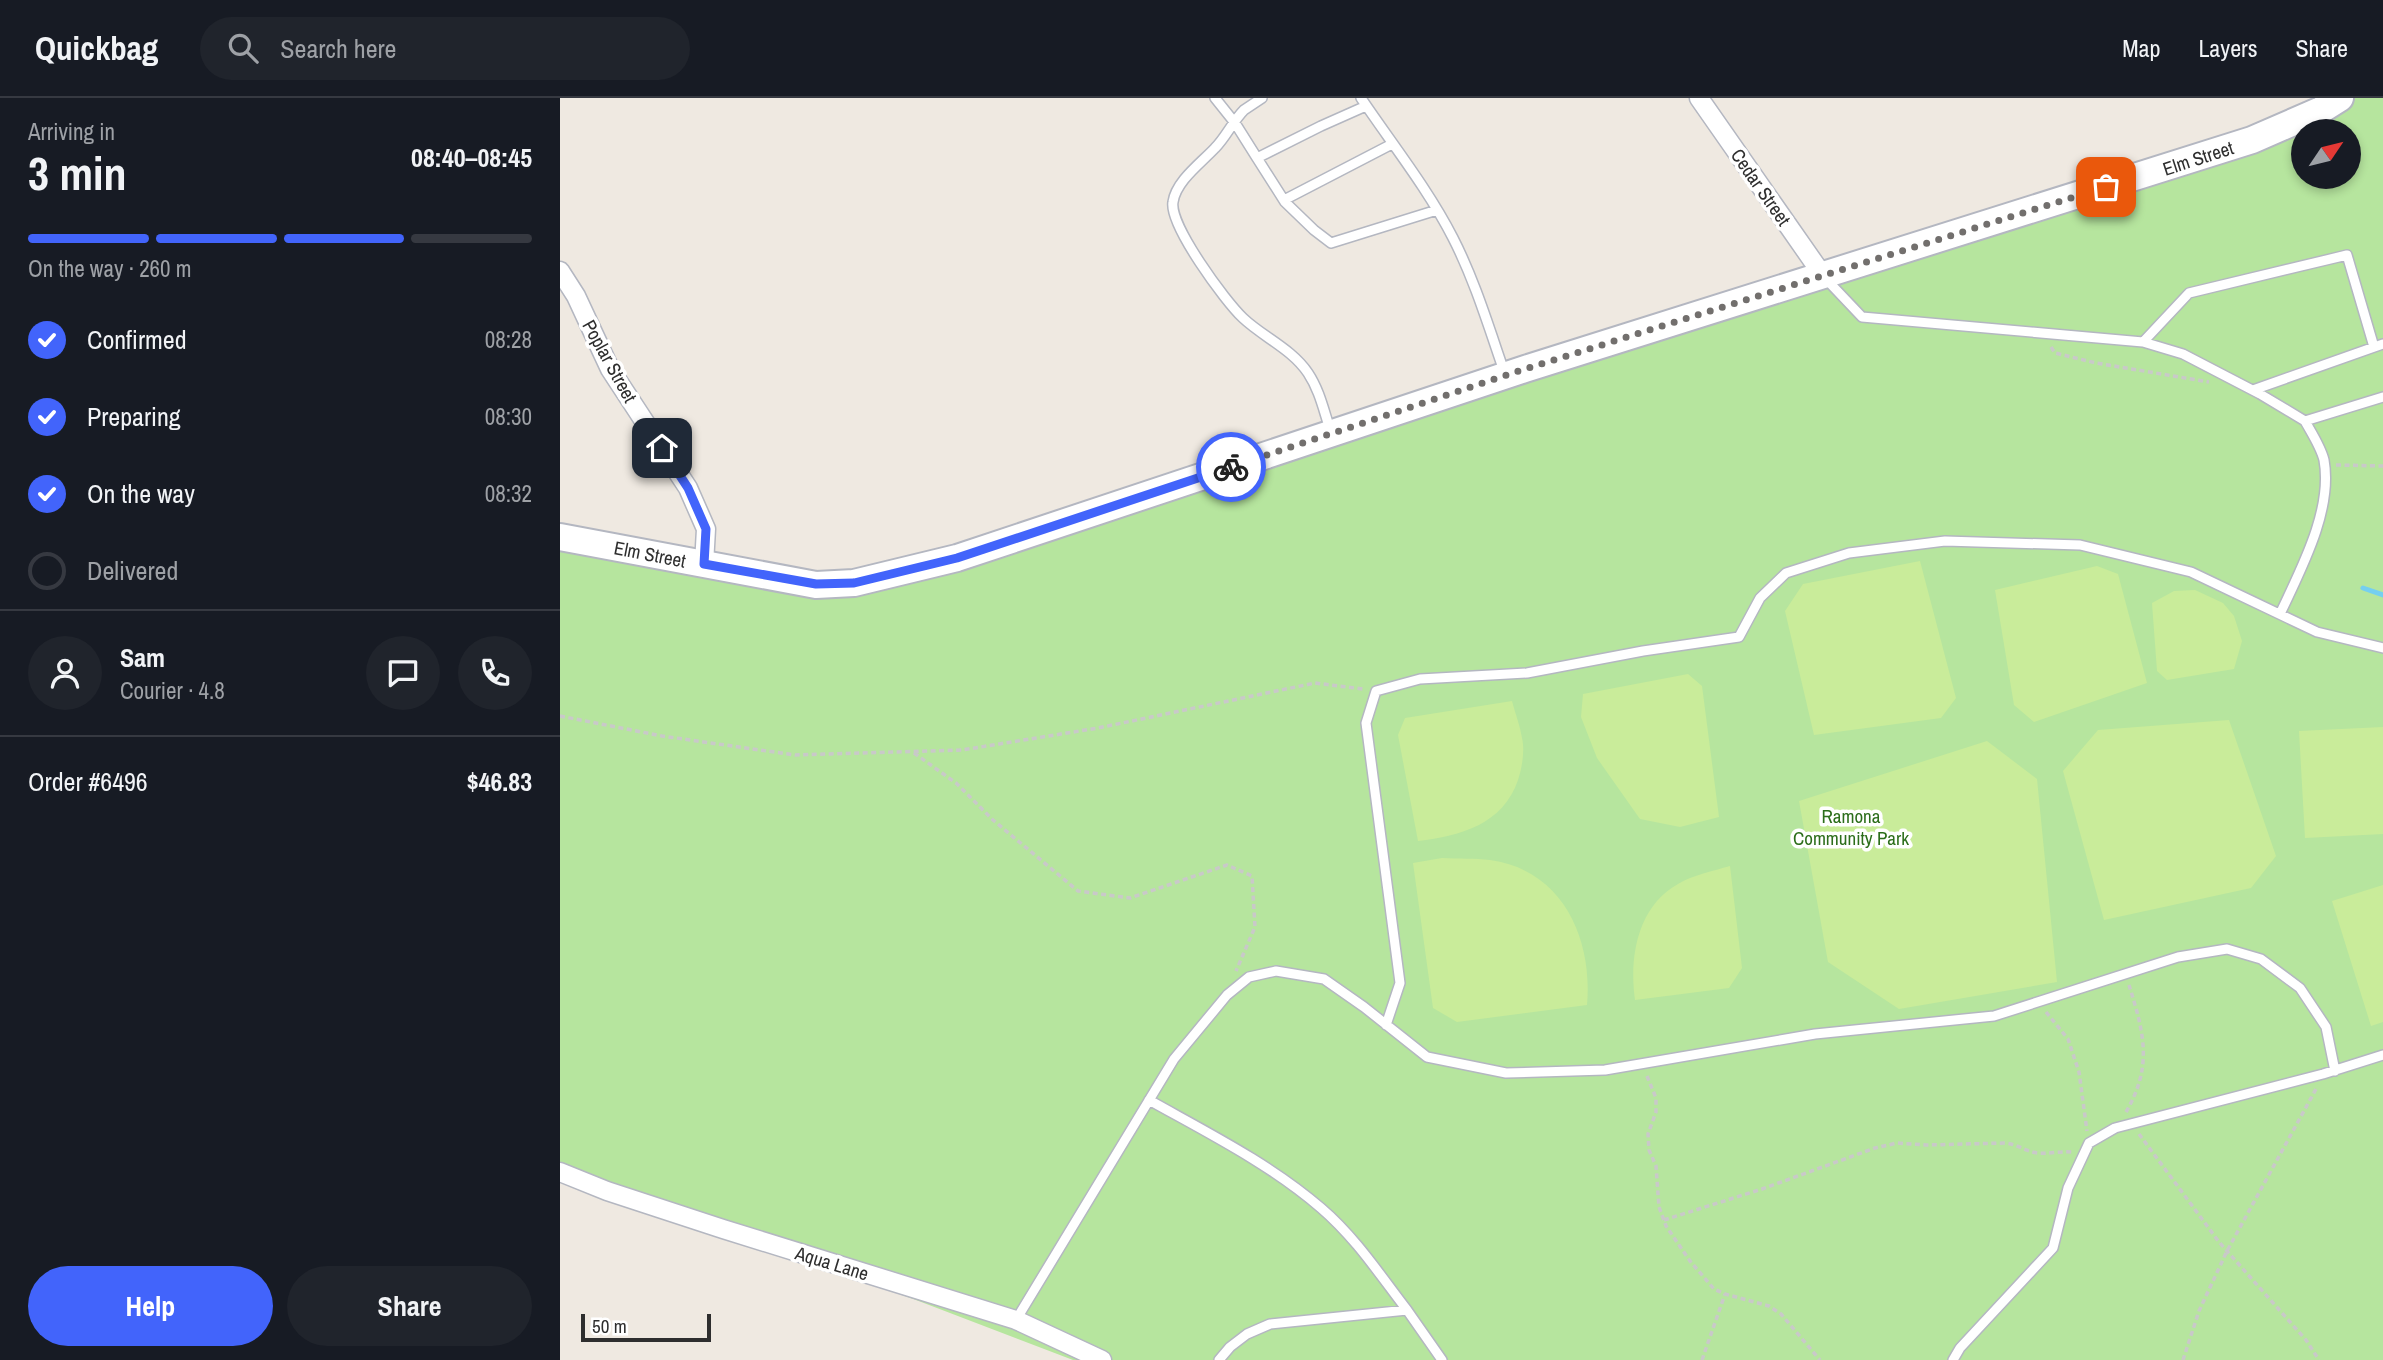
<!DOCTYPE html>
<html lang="en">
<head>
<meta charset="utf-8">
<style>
	body { margin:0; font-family:"Archivo Narrow",sans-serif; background:#20242c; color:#f1f3f6; height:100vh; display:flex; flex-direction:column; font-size:26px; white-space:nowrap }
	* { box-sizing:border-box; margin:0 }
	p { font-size:23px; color:#9ea1a6 }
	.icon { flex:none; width:38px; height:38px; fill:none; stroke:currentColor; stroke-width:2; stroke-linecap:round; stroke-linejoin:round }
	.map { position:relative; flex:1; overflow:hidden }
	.details { display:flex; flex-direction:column; background:#171b24; width:560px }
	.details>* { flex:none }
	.needle { width:46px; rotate:55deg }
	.tools { position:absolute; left:1731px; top:21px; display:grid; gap:14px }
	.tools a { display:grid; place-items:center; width:70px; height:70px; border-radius:50%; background:#171b24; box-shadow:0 4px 10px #0003; font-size:35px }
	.scale { position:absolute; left:21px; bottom:18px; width:130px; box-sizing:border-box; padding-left:7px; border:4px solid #2e2e2e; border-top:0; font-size:19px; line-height:24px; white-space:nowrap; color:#2e2e2e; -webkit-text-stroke:5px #fff; paint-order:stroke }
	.pin { position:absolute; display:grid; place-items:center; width:60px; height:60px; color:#fff; margin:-30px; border-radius:14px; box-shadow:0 4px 10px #0006 }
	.courier { position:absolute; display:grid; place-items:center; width:70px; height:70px; margin:-35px; border:5px solid #4264fb; border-radius:50%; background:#fff; color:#222; box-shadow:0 2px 9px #0007 }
	.head em { font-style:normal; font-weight:700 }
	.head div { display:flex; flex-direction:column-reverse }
	.head { display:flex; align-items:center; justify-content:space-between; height:119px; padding:0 28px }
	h1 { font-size:46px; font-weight:700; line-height:52px }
	.bar { display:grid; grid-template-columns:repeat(4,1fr); gap:10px 7px; align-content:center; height:84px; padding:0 28px }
	.bar i { height:9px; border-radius:5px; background:#363941 }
	.bar .active { background:#4264fb }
	.bar p { grid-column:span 4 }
	.line { display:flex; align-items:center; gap:18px; padding:0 28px; border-top:2px solid #363941 }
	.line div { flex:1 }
	.round { display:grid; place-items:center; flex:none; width:74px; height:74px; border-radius:37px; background:#20242c }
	ol { padding:0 28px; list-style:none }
	li { display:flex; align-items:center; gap:21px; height:77px }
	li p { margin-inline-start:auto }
	li .icon { padding:7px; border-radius:50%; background:#4264fb; color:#fff; stroke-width:4 }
	li:last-child { color:#9ea1a6 }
	li i { width:38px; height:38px; border:4px solid #363941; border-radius:50% }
	.action { display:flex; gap:14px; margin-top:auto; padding:14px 28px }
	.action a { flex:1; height:80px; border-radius:42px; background:#4264fb; color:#fff; font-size:28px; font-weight:700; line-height:80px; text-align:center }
	.action a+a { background:#20242c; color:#f1f3f6 }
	header { display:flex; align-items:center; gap:42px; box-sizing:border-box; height:98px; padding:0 35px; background:#171b24; border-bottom:2px solid #363941 }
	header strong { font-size:33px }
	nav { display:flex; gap:38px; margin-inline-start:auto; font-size:24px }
	.search { width:490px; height:63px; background:#20242c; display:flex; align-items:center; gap:18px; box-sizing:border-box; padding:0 24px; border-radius:38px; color:#9ea1a6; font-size:26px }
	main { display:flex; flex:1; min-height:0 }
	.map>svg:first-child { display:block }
	.park { fill:#b6e59e; fill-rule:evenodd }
	.pitch { fill:#c9ec9a }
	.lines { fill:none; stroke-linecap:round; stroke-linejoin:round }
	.stream { stroke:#75cff0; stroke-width:5 }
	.lane-casing { stroke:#b4b7c1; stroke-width:12 }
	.street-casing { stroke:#b4b7c1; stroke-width:21 }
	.secondary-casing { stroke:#b4b7c1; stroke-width:30 }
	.path { stroke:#c9c9c9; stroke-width:3.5; stroke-dasharray:5 3.5; stroke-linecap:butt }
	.lane { stroke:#fff; stroke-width:9 }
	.street { stroke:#fff; stroke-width:18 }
	.secondary { stroke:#fff; stroke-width:26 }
	.done { stroke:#726f6d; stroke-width:7; stroke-dasharray:0 12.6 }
	.route { stroke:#4264fb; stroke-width:9 }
	.labels { text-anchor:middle; stroke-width:7; stroke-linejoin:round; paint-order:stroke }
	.street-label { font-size:19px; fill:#2e2e2e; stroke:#fff }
	.park-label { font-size:19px; fill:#2c6e1b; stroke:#fff }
</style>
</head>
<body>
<header>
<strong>Quickbag</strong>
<div class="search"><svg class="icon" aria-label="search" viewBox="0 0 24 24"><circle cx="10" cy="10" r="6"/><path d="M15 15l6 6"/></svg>Search here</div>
<nav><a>Map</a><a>Layers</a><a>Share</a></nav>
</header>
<main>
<section class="details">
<div class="head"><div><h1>3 min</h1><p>Arriving in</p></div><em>08:40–08:45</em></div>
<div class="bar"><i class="active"></i><i class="active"></i><i class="active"></i><i></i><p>On the way · 260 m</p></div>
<ol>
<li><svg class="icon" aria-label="check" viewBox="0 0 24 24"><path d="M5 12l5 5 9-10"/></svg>Confirmed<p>08:28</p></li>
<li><svg class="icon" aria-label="check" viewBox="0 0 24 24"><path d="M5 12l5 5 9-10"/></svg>Preparing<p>08:30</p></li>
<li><svg class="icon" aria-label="check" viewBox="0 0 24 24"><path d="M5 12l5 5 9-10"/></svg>On the way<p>08:32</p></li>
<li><i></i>Delivered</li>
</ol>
<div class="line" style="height:126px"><a class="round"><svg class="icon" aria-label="person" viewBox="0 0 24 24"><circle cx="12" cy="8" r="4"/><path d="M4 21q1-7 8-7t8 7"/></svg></a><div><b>Sam</b><p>Courier · 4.8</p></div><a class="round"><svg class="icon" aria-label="chat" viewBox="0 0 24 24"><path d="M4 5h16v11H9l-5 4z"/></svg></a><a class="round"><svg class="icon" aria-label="phone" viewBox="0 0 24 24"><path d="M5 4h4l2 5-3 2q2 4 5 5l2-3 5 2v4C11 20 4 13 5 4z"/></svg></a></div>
<div class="line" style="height:91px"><div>Order #6496</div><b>$46.83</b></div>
<div class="action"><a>Help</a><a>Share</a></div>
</section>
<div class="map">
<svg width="1823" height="1262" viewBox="0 0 1823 1262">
	<rect width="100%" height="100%" fill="#efe9e1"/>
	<path class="park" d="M1780,0h43v1262h-1310l-157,-60 -356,-127v-634l294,44zM1743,33h45v46h-45z"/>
	<path class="pitch" d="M1360,463l36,137 -15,20 -127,17 -29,-124 18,-27z
		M1537,468l21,8 29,109 -113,39 -20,-17 -19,-115z
		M1635,492l28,13 11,13 8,25 -8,28 -67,11 -10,-9 -5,-68 22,-12z
		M1128,576l14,12 17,131 -39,10 -40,-8 -43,-61 -16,-41 2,-23z
		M952,603c3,12 8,24 10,37 3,13 0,30 -4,42 -15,44 -57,56 -100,61l-20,-106 7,-17z
		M1669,622l47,136 -25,32 -147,32 -41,-149 35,-41z
		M1823,629v107l-78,4 -6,-107z
		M1427,643l50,38 20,203 -158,27 -71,-47 -29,-161z
		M882,760c16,1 33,0 48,2 73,10 103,79 97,145l-130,17 -24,-14 -20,-145z
		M1170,768l12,102 -13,20 -94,12c-6,-42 2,-93 43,-116 15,-9 35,-13 52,-18z
		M1823,787v137l-12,4 -39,-125z"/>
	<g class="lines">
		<path class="stream" d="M1803,490l20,7"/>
		<g class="lane-casing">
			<path id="lane" d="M655,0l20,25 22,35 64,-32 45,-20
				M702,0c-6,4 -12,8 -18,12 -11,11 -18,27 -29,38 -14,15 -39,33 -42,54 -4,23 52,99 70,116 20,19 49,31 65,55 12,18 16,39 23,59
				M801,0c31,46 67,91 92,140 22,43 36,90 52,136
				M697,60l28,44 29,28 17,13 106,-33
				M724,102l108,-56
				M1265,180l37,39 281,25 40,12 77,40 45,27 78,-24
				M1583,244l46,-49 158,-38 27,92
				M1693,292l130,-46
				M1720,516c21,-45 53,-104 44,-154 -3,-13 -13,-28 -19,-39
				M826,927l14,-42 -34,-260 10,-32 44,-12 107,-6 116,-22 96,-14 21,-39 26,-25 63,-20 96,-12 135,4 111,27 126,60 66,16
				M589,1002c59,33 121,64 172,108 34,29 59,67 86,102
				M456,1222l158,-261 53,-64 22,-18 27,-6 48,8 40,28 63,50 79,16 99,-3 210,-36 179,-18 184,-59 49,-8 34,10 39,29 26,39 9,44
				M659,1262l11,-13 17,-13 23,-10 137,-14 35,50
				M1393,1262l7,-12 93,-100 15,-60 21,-45 26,-15 208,-54 60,-19"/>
		</g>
		<g class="street-casing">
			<path id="street" d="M1139,0l125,179
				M0,173l16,25 34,73 78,119 18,41 -2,35
				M0,1074l47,19 116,38 293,91 86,40"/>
		</g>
		<g class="secondary-casing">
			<path id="secondary" d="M0,439l256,48 38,-2 103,-25 568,-189 727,-229 69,-30 19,-12"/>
		</g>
		<path class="path" d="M1491,249l4,6 41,10 113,19
			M1776,367l47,1
			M0,618l102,20 133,19 167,-5 136,-22 217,-45 48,6
			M354,655l42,30 37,37 85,71 52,7 97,-33 25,11 3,51 -19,44
			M1486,914l22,27 11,33 8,59
			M1087,978l9,22v14l-8,22 1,16 7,16 3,41 7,19 24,35 24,28 11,5 44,12 12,8 39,46
			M1566,1014c27,-46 18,-79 3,-127
			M1579,1036l80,108 87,98 13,20
			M1104,1122l98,-31 113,-41 22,-5 29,2 79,-2c13,1 21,9 33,10 11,1 23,-2 34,-1
			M1142,1262l23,-66
			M1623,1262l16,-49 28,-60 89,-162"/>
		<use href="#lane" class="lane"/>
		<use href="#street" class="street"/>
		<use href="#secondary" class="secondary"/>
	</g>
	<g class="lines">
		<path class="done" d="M671,369l294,-98 581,-182"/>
		<path class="route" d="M102,350l26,40 18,41 -2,35 112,20 38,-1 103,-25 274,-91"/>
	</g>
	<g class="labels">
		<g class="street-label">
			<text transform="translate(1638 60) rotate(-18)" y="7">Elm Street</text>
			<text transform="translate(1201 89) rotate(55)" y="7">Cedar Street</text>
			<text transform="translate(50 263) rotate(61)" y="7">Poplar Street</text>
			<text transform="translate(90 456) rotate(11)" y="7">Elm Street</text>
			<text transform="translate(272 1165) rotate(17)" y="7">Aqua Lane</text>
		</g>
		<g class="park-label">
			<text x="1291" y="725">Ramona<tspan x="1291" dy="22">Community Park</tspan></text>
		</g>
	</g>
</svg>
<div class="tools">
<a><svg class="needle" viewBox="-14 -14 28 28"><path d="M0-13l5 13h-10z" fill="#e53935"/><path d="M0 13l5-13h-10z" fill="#9ea1a6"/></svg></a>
</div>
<div class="scale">50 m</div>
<div class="pin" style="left:1546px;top:89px;background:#ea580c"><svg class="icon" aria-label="bag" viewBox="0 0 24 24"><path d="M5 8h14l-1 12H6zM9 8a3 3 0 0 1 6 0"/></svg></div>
<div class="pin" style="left:102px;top:350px;background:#1f2937"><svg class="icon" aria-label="home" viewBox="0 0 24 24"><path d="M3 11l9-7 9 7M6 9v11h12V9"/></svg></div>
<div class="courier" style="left:671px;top:369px"><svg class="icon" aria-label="bike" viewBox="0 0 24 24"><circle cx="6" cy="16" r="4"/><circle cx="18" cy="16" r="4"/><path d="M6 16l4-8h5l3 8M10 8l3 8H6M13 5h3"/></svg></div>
</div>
</main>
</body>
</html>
